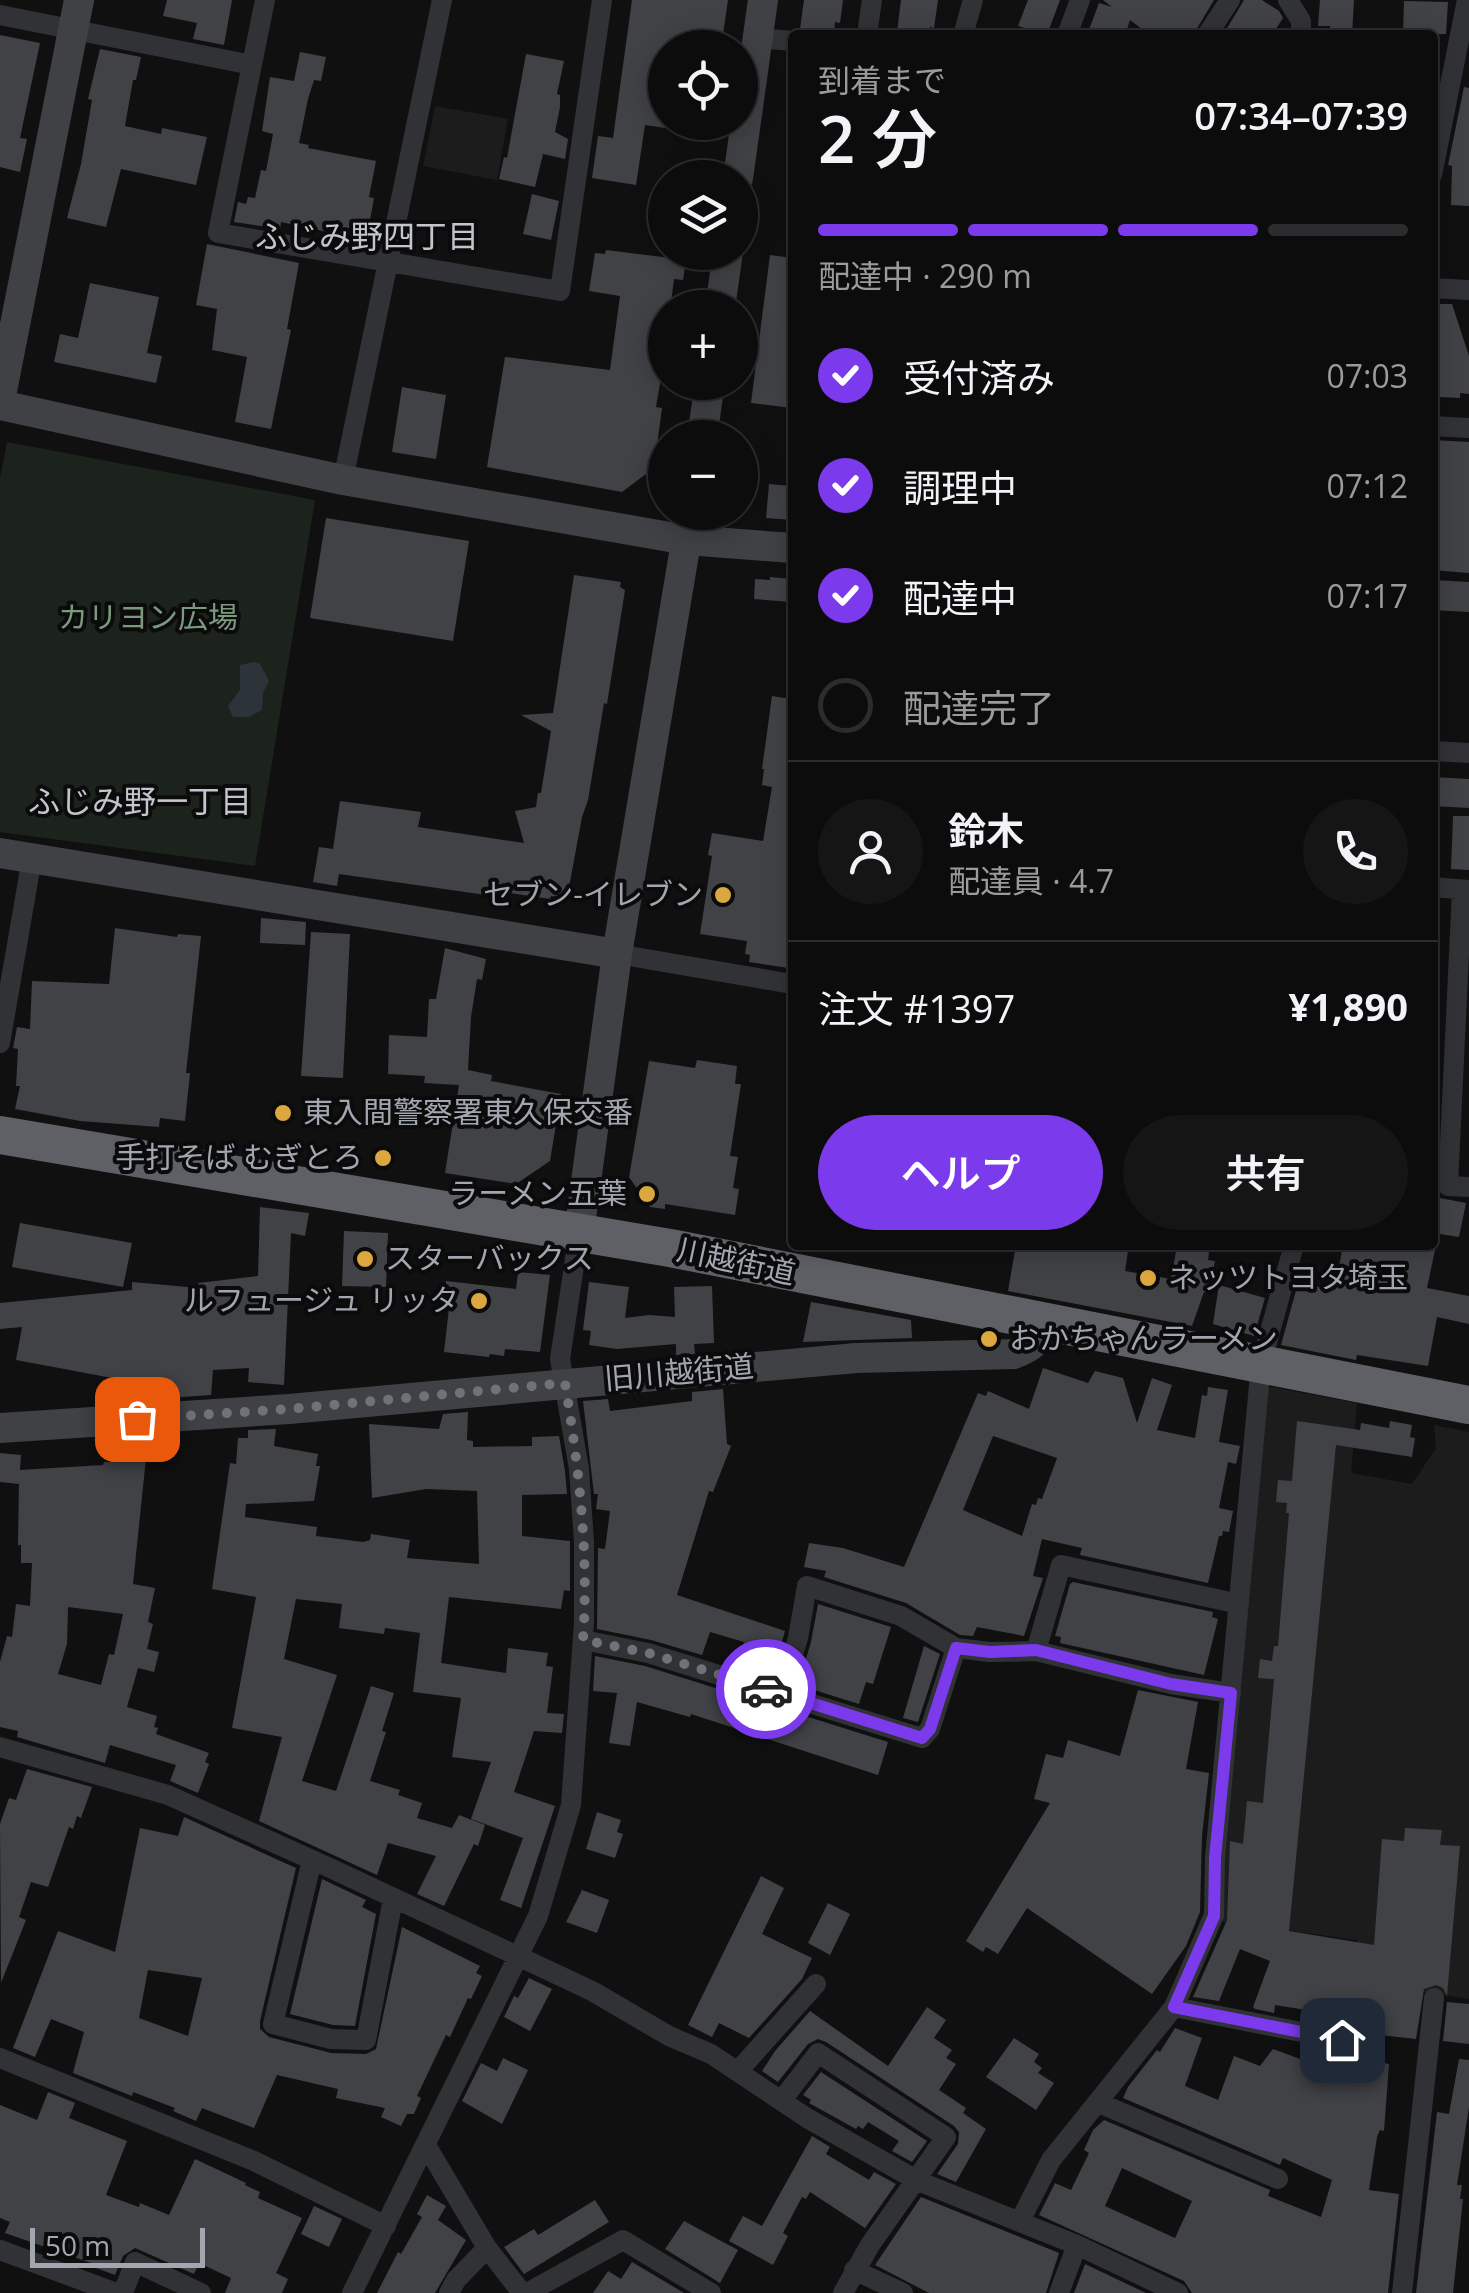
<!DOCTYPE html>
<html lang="ja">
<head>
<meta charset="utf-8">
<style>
	body { margin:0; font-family:"Open Sans","Noto Sans JP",sans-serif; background:#151516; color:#f1f3f6; height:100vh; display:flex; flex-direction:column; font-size:38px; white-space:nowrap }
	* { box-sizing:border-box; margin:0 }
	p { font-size:32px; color:#9a9b9d }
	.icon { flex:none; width:55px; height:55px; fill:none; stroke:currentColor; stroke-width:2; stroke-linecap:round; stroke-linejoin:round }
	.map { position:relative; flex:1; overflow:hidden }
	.panel { position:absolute; left:788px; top:30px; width:650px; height:1220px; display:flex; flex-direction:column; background:#0c0c0d; border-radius:10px; box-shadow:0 5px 25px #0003,0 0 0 2px #2c2c2e }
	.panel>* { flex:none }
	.tools { position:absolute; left:648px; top:30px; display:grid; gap:20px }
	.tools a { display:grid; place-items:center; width:110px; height:110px; border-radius:50%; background:#0c0c0d; box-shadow:0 5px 25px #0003,0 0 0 2px #2c2c2e; font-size:50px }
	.scale { position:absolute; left:30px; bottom:25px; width:175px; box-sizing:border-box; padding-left:10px; border:5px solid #a2a6b0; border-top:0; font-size:28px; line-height:35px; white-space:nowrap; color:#a2a6b0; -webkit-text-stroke:8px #0b0b0c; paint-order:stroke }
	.pin { position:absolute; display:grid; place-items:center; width:85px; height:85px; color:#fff; margin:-42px; border-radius:20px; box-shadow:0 5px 15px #0006 }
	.courier { position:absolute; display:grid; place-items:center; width:100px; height:100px; margin:-50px; border:8px solid #7c3aed; border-radius:50%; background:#fff; color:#222; box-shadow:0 2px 12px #0007 }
	.summary em { font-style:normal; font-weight:600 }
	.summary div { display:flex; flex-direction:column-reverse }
	.summary { display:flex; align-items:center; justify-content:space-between; height:170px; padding:0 30px }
	h1 { font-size:65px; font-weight:600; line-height:75px }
	.bar { display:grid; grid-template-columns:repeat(4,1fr); gap:15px 10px; align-content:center; height:120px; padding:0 30px }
	.bar i { height:12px; border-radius:8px; background:#2c2c2e }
	.bar .selected { background:#7c3aed }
	.bar p { grid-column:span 4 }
	.line { display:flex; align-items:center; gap:25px; padding:0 30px; border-top:2px solid #2c2c2e }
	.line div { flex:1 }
	.round { display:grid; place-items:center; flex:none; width:105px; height:105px; border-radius:52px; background:#151516 }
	ol { padding:0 30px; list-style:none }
	li { display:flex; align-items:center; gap:30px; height:110px }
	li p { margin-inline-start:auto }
	li .icon { padding:10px; border-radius:50%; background:#7c3aed; color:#fff; stroke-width:4 }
	li:last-child { color:#9a9b9d }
	li i { width:55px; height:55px; border:5px solid #2c2c2e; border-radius:50% }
	.button { display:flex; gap:20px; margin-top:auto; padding:20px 30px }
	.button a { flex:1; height:115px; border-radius:60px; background:#7c3aed; color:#fff; font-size:40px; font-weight:600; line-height:115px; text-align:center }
	.button a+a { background:#151516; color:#f1f3f6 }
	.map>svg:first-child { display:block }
	.built { fill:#1c1c1d }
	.green { fill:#1c231d }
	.water { fill:#2d3439 }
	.building { fill:#414246; fill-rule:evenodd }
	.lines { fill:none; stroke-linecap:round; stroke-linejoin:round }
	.street { stroke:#313235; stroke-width:20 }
	.secondary { stroke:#3f4145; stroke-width:30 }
	.highway { stroke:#5e6066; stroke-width:38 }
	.done { stroke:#6f7278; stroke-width:10; stroke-dasharray:0 18 }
	.route { stroke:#7c3aed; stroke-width:12 }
	.poi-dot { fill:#dba73e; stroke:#0b0b0c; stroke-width:4 }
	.labels { text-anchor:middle; stroke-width:8; stroke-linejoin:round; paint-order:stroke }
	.park-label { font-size:30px; fill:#7b997d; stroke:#0b0b0c }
	.poi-label { font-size:30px; fill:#a2a6b0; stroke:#0b0b0c; text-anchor:end }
	.street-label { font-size:30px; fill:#a2a6b0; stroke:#0b0b0c }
	.neighbourhood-label { font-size:32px; fill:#c3c5cc; stroke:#0b0b0c }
</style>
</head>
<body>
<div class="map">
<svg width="1469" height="2293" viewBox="0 0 1469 2293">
	<rect width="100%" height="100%" fill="#101011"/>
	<path class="built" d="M435,106l73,13 -11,61 -74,-14z
		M1271,1387l86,16 -6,70 61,11 24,-36 -2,-23 35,7v567l-116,-18 4,-41 -138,-19 44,-529z"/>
	<path class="green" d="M7,442l308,58 -60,366 -255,-34v-354z"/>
	<path class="water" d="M254,662l6,2 9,17 -6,12 -1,17 -13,7h-16l-5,-11 12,-16v-25z"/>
	<path class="building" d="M167,0h65l-8,45 -31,-6 4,-16 -34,-7z
		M632,0h96l-7,48h-56v80l-20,-3 -9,60 -44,-7 6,-42 15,2z
		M804,0h39l-3,23 -5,-1 -1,9 -34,-2z
		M901,0h37l-4,28 -4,-1 -1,8 -32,-3z
		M1028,0h32l-13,35 -29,-9z
		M1103,0h111l-21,35h-43l-20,-15 -5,15h-38l12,-32 13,4z
		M1244,0h18l17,11 4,7 -11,17h-49z
		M1320,0h34l-2,35h-22v-9h-12z
		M1404,1l44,1 -2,32 -43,1z
		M0,35l40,8 -20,95 7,1 -7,33 -20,-5z
		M100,49l41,8 -5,23h-3l-8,46 36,8 1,-6 45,9 -11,48 -75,-16 -15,58 -39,-9 14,-54 11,-64 -4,-1z
		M300,52l26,5 -5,24 -7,-1 -6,19 -9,44 10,2 -1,3 68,13 -7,36 5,1 -6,33 -6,-1 -2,9 -79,-17 -1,7 -46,-7 4,-20 8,2 2,-7 7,1 6,-28 5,1 7,-37 -11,-3 8,-54 24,4z
		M526,54l38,7 -7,33 3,1v12l-5,25 13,7 -3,20 -22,-5 -8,33 -36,-8 5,-22 3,1z
		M1464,87l5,1v118l-18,-1 1,-39 -4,-1z
		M532,194l27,7 -8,39 -28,-6z
		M207,244l92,19 -12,66 4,1 -20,99 -36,-7 12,-65 -35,-7 5,-41 -21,-4z
		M606,250l80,10 -3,20 -9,-1 -3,24 -6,-1v52l-9,53 6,1 -8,60 -32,24 -135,-25 18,-110 105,13 10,-74 -31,-5 6,-38 10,1z
		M770,255l22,3v150l-41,-5z
		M90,283l69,14 -12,56 15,3 -6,27 -102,-21 6,-28 18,4z
		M1432,304h20l17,52v38l-9,-1v5l-20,-1v-4l-8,-1z
		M402,387l44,8 -10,64 -44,-7z
		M1432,440l37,2v131l-37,-3z
		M769,484l23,2v34l-26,-2z
		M326,518l143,23 -16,100 -143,-23z
		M574,575l47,7 -1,5 5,3 -18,114 -3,-1 -16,97 -6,17 -15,81 -16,-2 -1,3 -40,-6 -3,5 -168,-24 -2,12 -24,-4 6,-35 14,2 7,-48 81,11 -3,15 106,16 -9,-32 21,-4 2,-14h3l10,-62 -30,-16 32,-2z
		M770,577l22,2v23l-38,-3 1,-20 15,1z
		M772,696l20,3v267l-4,2 -39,-6 1,-7 -5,-1 2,-13 -47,-7 12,-78 -4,-1 4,-22 51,8 9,-54 -10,-2 2,-16h-2z
		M1432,777l37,2v29l-37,-2z
		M1453,816h16v54l-18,-1z
		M261,918l45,4 -1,23 -45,-2z
		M115,928l62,9 1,-3 23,2 -15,137h4l-5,48 -25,-3 -1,9 -79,-6 -65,-12 5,-23h-4l2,-37 -5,-1 4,-21 13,2 2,-48 77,3z
		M311,932l39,2 -7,144 -42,-2z
		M445,948l41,11 -4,21 -5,-1 -6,38 -3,53 24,5 -1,6 70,13 -11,67 -34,23 -71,-11 14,-88 -35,-2 1,-7 -37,-2 1,-39 38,2 2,-38h7z
		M697,1060l40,6 -2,18h6l-11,72 8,1 -5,31 6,1 -4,26 -70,-11v5l-15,-2 -21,-30 20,-116 46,7z
		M1440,1198l26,5 -7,34 -25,-4z
		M260,1207l49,6 -4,23 -14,-3 -7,152 -36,-3 1,-14 -36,2 -2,25 -56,4 -17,-2 1,-14 -123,-23 6,-33 -22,2v-26l132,-13v-8l67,6 -1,-5 60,-7z
		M20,1223l112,20 -9,44 -111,-20z
		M344,1231l44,2 -2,54 -44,-1z
		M1016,1245h113l-4,26 46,8 6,-33 32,6 -1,8 7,1 -6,33 -5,-2 -12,34 -184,-35z
		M1343,1245h93l-9,43 42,8v28l-32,-7 -9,49 -71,-11 -1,5 -75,-15 17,-62 37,7z
		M518,1272l32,3 -10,77 -35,-3 -1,7 -14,-2 -1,3 -45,-5 5,-44h-6l3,-27 70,8z
		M589,1282l40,5 -4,31 24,-3 26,2 -1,-30 38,-1 2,57 -20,1 1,10 -19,1v-11l-59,5 -28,-4 2,-14 -8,-1z
		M1219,1285l46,13 -11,38 -41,-12z
		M811,1302l100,18 1,18 -109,4z
		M1043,1368l45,15 7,-12 28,7 14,45 15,-45 20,7 -15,45 38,8 7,-43 5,1 1,-9 20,3 -9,52 21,4 -4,18 -8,-2 -9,46 14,3 -4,21 -6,-1 -1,5h-3l-11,47 -128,-28 2,-7 -40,-9 -9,37 10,2 -19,58 -47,-9 -4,9 -13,-1 -54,-32 -82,-26 2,-6 -22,-4 5,-24 34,5 61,19 74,-174 8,3 2,-5 41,18zM993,1436l64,22 -15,41 -4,-1 -2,7 -4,-1 -10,32 -59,-26z
		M723,1389l4,55 4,2 -18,46 -4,-1 -32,104 108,36 -13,46 -35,-11 7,-24 -34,-10 -8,23 -51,-15 -54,-11 1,-81 7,1 5,-38 -14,-2 2,-15h-4l-11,-93 25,-2 2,12 82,-10v-9z
		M468,1412l-1,28 6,1v6l59,-1v-9l27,-1 6,35 2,23 -45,1v41l48,5v50l-6,-1 -3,19 -112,-12 -8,66 65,10 2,-25 40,5 -2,13 7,1 -6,46 17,1 -2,19 -28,-2 -20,61 41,14 -34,102 -21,-8 23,-62 -52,-19 20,-57 -39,-5 9,-59 -48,-6 7,-59 -35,-5 -1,6 -45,-6 3,-24 -46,-5 -12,60 53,16 -35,106 34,10 35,-105 23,7 -12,38 4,1 -16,49 30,9 -2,5 24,8 -5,15 35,10 7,-13 26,10 -7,21 -4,-2 -30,62 -27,-12 19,-38 -48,-13 -11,32 -118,-54 23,-84 -50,-9 24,-131 -44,-8 18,-126 6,1 2,-26h10v-8l28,-1 -2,17 44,8 -2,12h4l-6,35 -68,3 -1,13 72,10 -1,9 47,6 7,-2 1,-6 39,6 -3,18 72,6 -2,-73 -51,-2 -54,9 -3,-74 70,5 4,-15z
		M1297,1421l63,9 1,-7 28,5 1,-7 22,4 -2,12 5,1 -3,19 -76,-12 -47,486 85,14 8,-106 22,2 1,-13 37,2 -2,15 20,1 -13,150 -4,-8 -7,-3 -12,4 -8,50 -63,-7 -5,-4 1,-6 -25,-4 1,-5 -50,-8 -1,8 -19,-4 -2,-2 17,-46 -30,-12 -21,52 -26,-4 34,-77 3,-79 13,3 4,-43 16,2 11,-124 -16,-1 2,-19 12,2 2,-15h4l11,-133h-3l1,-10 -11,-1 2,-22 14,1z
		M0,1453l21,2 -1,15 83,-5 1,-3h6v-6l36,2 -13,126 22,4 -7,34 5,2 -6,25 12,3 -5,20 -16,-4 -11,39 30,9 -3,11 4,1 -2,6 53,19 -4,9 4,2 -11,29 -28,-12 6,-16 -66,-20 -5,18 -88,-26 1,-6 -18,-4v-65l7,-26 5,1 4,-33 14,2 2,-43h-11v-18h-3l1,-65v4l-19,-2zM68,1607l55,7 -9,41 -5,-1 -8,31 -43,-11 9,-30z
		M1073,1582l140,30 -1,5 6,2 -14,56 -144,-32 1,-6 -6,-1 15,-52z
		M818,1604l73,23 -18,57 -7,-2 -7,22 -61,-19 13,-43z
		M924,1646l16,8 -22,68 -15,-4z
		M595,1656l50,10 243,76 -10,33 -187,-61 -1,3 -53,-15 -7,44 -21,-3 8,-50 -24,-2z
		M1138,1690l60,12 -12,67 23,4 -7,63 -2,76 -14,34 -34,48 -125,-86 -29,46 -12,-7 -3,5 -17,-11 84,-138 -16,-4 12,-45 17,4 5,-18 52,16z
		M27,1769l65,18 -11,31 -4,-2 -4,13 -4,-2 -21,60 -17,-5 -12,35 7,3 -25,63 -1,-159 9,-26 7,2z
		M597,1812l24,8 -4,12 6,2 -8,24 -29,-9z
		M184,1817l112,51 -36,153v8l9,8 62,16 35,1 10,-5 26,-122 78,39 -4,7 6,3 -11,23 -3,-1 -18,39 -4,-2 -29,61 4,2 -7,16h-7l-6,12 -20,-9 4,-9 -49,-10 2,-9 -61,-14 -23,53 -52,-20 -6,13 -23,-10 2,-3 -42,-16 -1,4 -59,-23 11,-41 -33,-13 -16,38 -22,-9 45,-117 57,21 25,-124 38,8zM148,1970l54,8 -14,58 -49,-18z
		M761,1876l23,12 -22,46 50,24 -10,21 -53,59 -30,-15 -7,14 -24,-12z
		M322,1879l44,21 -4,7 14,7 -21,112 -22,-1 -43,-11z
		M582,1890l27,10 -12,33 -31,-11z
		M828,1903l22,11 -20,41 -22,-12z
		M529,1978l23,11 -22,42 -26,-14 10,-21 4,2z
		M1447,2002l22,2v40l-26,-3z
		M927,2007l19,13 -12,18 18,12 -6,8 10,6 -17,26 27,18 -3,5 23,16 -30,53 -19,-8 21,-30 1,-12 -5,-6 -128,-84 -8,-3 -10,5 -30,38 -16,-11 13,-20 35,-40 78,55z
		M1175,2028l27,10 -17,48 33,14 16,-44 26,10 13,-17 46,17 1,-3 26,8 2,-15 41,8 -5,67 -4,-1 -3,7 -8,53 30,4 -11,99h-196l-8,-12 -145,-66 16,-32 16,7 18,-37 -5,-3 9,-20 11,-10 166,70 -2,6 53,21 11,-37 -49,-22 -3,7 -157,-67 5,-11 29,-37 3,2zM1122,2168l70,33 -17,37 -70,-32z
		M1014,2038l25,16 -5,8 8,6 -4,5 16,10 -18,27 -50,-33z
		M503,2058l25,12 -26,54 -40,-23 19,-38 16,8z
		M1459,2059l10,1v47l-12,78h5l-2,14h3l-10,94h-37l21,-181 12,2z
		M821,2072l106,69 -15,21 -20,-11 7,-10 -31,-19 -5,7 -5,-3 -2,3 -47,-26 2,-3 -8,-5z
		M48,2092l27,11 -6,15 58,23 -21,54 33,12 1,-4 29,12 26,-56 51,24 -1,2 15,7 -2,6 44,20 -26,55 12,6 -6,14h-57l6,-15 -32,-15 -5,11 -59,-26 -12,8 -8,19 -19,-7 1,-3 -92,-32 5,-11 -10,-4v-113l37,15z
		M812,2136l18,11 -4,7 43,26 5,-8 22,12 -31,44 -55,-36 -4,7 -4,-2 -19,36 5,3 -15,29 -44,-24 14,-25 19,10z
		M427,2195l19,11 -8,14 28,20 -31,53h-58l21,-41 3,2 21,-37 -5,-3z
		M921,2197l138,56 -13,40h-117l-54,-28z
		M595,2200l14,22 -85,52 -20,-27 30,-18 4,6z
		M314,2206l28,13 -13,28 -28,-13z
		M684,2221l54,29 -18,33 -55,-34z
		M632,2262l52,31h-91l15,-22 13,8z
		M1085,2264l61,29h-72z"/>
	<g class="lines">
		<path class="street" d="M265,0l-47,233 342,58 42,-291
			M1288,0l13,21v14
			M0,15l252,50
			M867,35l5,-35
			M963,35l10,-35
			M1067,35l13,-35
			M1207,35l23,-35
			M758,38l34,3
			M1432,175l35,-175
			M1432,288l37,2
			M1432,426l37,2
			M343,480l99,-480
			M1432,751l37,2
			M1432,887l37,3
			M1462,890l-14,296 21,1
			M617,954l175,30
			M0,1043l32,-185
			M583,1640l65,13 274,85 8,-9 26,-81
			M1036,1651l25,-86 178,39
			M781,1693l17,-55 9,-52 94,30 55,32 34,4 46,-1 135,33 60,9
			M0,1747l168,48 160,72 264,124 77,45 42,18 96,64 111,63 159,64 101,48
			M312,1860l-39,164 58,15 35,1 27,-141
			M1174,2007l168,33
			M0,2058l254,103 132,65
			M738,2071l78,-87
			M782,2100l36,-47 128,84 -76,108 -27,48
			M1099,2103l179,76
			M426,2145l61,103 35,45
			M1020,2221l31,-61 123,-153 40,-92 1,-57 46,-494 33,-119
			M0,2250l116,43
			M854,2270l49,23
			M123,2293l12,-31 66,31
			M352,2293l186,-377 33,-111 13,-183v-80l-5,-73 -19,-110 19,-126
			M449,2293l7,-13 31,-32
			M527,2293l96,-53 88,53
			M1059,2293l18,-48
			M1402,2293l32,-295"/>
		<path class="secondary" d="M738,178l25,-178
			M720,308l8,-56
			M0,401l79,-401
			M0,405l343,75 344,60 105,8
			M702,438l8,-56
			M1432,595l37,2
			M0,853l617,101
			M579,1233l38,-279 74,-442
			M0,1428l289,-19 567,-51 158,-4c17,-7 25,-12 30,-30"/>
		<path class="highway" d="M0,1135l670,113 799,157"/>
	</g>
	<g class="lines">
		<path class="done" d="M137,1419l152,-10 276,-26c14,85 24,171 18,257l65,13 118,36"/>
		<path class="route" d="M766,1689l156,49 8,-9 26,-81 34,4 46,-2 135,34 60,9 -16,165 -1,58 -40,91 168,33"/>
	</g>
	<g class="poi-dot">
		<circle cx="723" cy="895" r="10"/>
		<circle cx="283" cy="1113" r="10"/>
		<circle cx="383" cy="1158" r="10"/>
		<circle cx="647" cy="1194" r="10"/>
		<circle cx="365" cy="1259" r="10"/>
		<circle cx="1148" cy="1278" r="10"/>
		<circle cx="479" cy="1301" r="10"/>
		<circle cx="989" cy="1339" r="10"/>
	</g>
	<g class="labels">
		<g class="park-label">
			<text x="148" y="628">カリヨン広場</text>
		</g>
		<g class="poi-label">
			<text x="703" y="905">セブン-イレブン</text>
			<text x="303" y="1123" text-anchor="start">東入間警察署東久保交番</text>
			<text x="363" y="1168">手打そば むぎとろ</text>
			<text x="627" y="1204">ラーメン五葉</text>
			<text x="385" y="1269" text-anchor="start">スターバックス</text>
			<text x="1168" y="1288" text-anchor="start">ネッツトヨタ埼玉</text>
			<text x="459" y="1311">ルフュージュ リッタ</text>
			<text x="1009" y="1349" text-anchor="start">おかちゃんラーメン</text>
		</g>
		<g class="street-label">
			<text transform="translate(736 1262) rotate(12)" y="10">川越街道</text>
			<text transform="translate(679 1373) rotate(-5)" y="10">旧川越街道</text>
		</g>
		<g class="neighbourhood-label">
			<text x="367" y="248">ふじみ野四丁目</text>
			<text x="140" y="813">ふじみ野一丁目</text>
		</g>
	</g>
</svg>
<div class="tools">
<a><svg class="icon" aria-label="locate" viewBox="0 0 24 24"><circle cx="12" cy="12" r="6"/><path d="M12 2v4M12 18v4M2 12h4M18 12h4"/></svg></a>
<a><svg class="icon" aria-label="layers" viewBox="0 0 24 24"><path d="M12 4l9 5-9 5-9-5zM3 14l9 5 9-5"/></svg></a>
<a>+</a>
<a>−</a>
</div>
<div class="scale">50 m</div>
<div class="pin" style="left:137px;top:1419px;background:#ea580c"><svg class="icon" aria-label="bag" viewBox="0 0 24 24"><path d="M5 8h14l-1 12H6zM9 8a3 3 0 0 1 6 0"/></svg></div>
<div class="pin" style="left:1342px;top:2040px;background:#1f2937"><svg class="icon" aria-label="home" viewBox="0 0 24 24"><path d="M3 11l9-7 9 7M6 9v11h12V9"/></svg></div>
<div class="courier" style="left:766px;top:1689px"><svg class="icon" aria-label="car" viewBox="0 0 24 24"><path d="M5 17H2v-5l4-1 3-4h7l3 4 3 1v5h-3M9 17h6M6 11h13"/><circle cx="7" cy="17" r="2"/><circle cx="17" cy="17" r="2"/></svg></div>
<section class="panel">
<div class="summary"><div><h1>2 分</h1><p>到着まで</p></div><em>07:34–07:39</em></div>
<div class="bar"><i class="selected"></i><i class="selected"></i><i class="selected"></i><i></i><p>配達中 · 290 m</p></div>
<ol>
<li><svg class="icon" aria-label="check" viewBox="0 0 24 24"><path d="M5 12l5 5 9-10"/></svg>受付済み<p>07:03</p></li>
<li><svg class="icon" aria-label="check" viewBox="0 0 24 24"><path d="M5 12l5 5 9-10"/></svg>調理中<p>07:12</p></li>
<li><svg class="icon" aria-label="check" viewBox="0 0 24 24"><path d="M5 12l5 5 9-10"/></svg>配達中<p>07:17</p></li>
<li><i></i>配達完了</li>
</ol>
<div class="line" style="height:180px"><a class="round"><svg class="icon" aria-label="person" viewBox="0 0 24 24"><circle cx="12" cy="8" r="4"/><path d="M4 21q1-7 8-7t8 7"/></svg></a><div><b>鈴木</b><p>配達員 · 4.7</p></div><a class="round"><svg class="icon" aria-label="phone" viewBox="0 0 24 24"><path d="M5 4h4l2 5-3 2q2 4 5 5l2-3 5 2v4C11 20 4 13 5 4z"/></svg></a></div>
<div class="line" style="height:130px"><div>注文 #1397</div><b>¥1,890</b></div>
<div class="button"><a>ヘルプ</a><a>共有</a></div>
</section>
</div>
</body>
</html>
